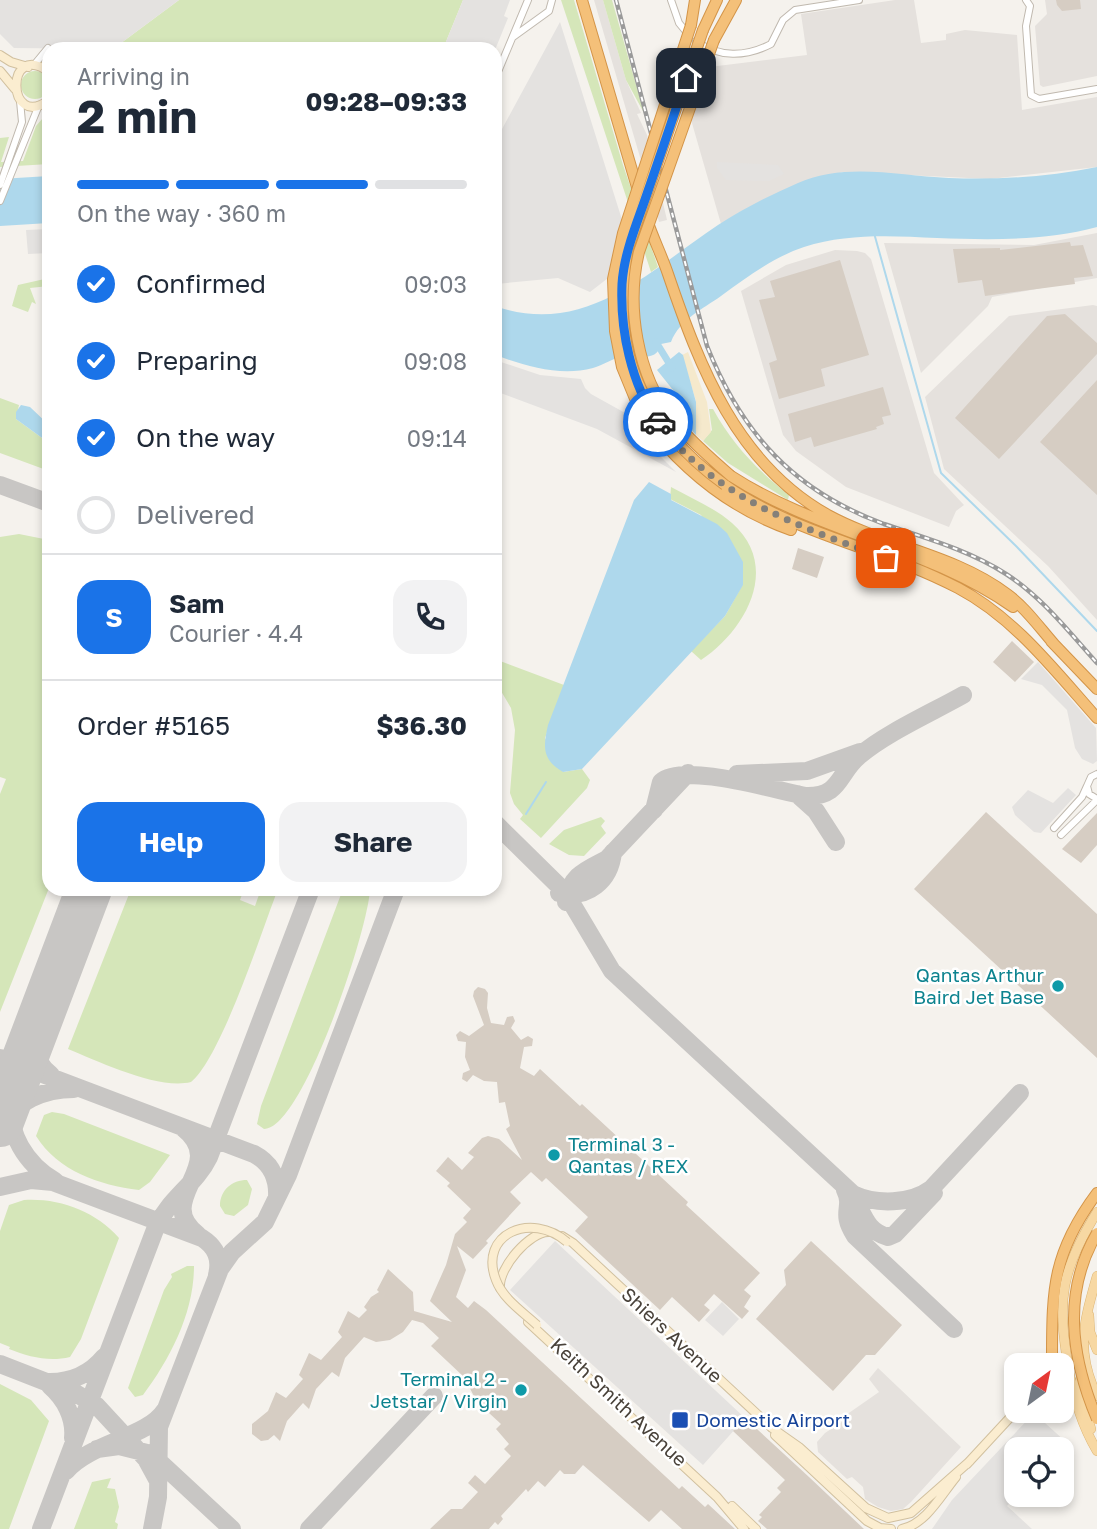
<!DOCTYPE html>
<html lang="en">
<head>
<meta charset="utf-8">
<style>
	body { margin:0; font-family:"Golos Text",sans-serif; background:#f2f2f3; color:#1f2937; height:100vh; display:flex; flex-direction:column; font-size:26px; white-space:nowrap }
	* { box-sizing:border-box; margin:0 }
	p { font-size:23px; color:#747a83 }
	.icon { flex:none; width:38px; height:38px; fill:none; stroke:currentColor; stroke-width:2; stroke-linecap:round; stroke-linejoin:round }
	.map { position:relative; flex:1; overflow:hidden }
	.side { position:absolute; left:42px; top:42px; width:460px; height:854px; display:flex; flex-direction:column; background:#fff; border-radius:21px; box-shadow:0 4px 10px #0003 }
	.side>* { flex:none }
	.needle { width:46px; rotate:33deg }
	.buttons { position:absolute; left:1004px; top:1353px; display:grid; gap:14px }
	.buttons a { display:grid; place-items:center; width:70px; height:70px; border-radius:14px; background:#fff; box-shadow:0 4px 10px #0003; font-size:35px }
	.pin { position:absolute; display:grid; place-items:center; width:60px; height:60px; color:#fff; margin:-30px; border-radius:14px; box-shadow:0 4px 10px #0006 }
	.courier { position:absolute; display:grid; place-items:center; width:70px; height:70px; margin:-35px; border:5px solid #1a73e8; border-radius:50%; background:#fff; color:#222; box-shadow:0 2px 9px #0007 }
	.headline em { font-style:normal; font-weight:700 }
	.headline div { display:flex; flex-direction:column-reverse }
	.headline { display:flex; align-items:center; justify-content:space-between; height:119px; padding:0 35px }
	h1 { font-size:46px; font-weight:700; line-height:52px }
	.bar { display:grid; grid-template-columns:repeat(4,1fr); gap:10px 7px; align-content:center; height:84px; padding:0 35px }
	.bar i { height:9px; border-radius:5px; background:#e0e1e3 }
	.bar .current { background:#1a73e8 }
	.bar p { grid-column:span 4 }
	.line { display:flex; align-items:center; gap:18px; padding:0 35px; border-top:2px solid #e0e1e3 }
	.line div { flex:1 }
	.round { display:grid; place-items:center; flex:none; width:74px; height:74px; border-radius:21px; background:#f2f2f3 }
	ol { padding:0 35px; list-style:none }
	li { display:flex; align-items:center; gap:21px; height:77px }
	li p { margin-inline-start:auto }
	li .icon { padding:7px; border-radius:50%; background:#1a73e8; color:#fff; stroke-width:4 }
	li:last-child { color:#747a83 }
	li i { width:38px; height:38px; border:4px solid #e0e1e3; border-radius:50% }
	.primary-button { display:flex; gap:14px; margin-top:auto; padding:14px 35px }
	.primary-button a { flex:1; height:80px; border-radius:21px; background:#1a73e8; color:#fff; font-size:28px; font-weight:700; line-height:80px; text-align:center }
	.primary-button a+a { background:#f2f2f3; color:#1f2937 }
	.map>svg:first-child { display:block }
	.industrial { fill:#e5e1dd }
	.green { fill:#d5e6b9 }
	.sand { fill:#f5e9cc }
	.parking { fill:#e4e2e0 }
	.water { fill:#aed8ec }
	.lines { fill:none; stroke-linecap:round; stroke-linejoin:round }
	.stream { stroke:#aed8ec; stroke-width:2 }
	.canal { stroke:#aed8ec; stroke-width:7 }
	.taxiway { stroke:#c8c6c4; stroke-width:18 }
	.runway { stroke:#c8c6c4; stroke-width:46 }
	.building { fill:#d6cdc3 }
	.street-casing { stroke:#c0b9af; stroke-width:8 }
	.secondary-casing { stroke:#d1c09f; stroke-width:10 }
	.primary-casing { stroke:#dcb473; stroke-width:10 }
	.highway-casing { stroke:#d39448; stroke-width:12 }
	.street { stroke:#fff; stroke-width:6 }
	.secondary { stroke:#fbedd0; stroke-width:8 }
	.primary { stroke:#f7d8a3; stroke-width:9 }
	.highway { stroke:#f4c079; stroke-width:10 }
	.rail-casing { stroke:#9a9a9a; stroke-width:4.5 }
	.rail { stroke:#fff; stroke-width:2; stroke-dasharray:5; stroke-linecap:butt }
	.secondary-bridge-casing { stroke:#d1c09f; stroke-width:10; stroke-linecap:butt }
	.highway-bridge-casing { stroke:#d39448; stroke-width:12; stroke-linecap:butt }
	.secondary-bridge { stroke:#fbedd0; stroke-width:8 }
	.highway-bridge { stroke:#f4c079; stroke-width:10 }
	.done { stroke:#858079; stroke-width:7; stroke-dasharray:0 12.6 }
	.route { stroke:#1a73e8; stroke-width:9 }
	.culture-dot { fill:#0f9aa8; stroke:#fff; stroke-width:2.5 }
	.transit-dot { fill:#1a4fb4; stroke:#fff; stroke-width:2.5 }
	.labels { text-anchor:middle; stroke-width:5; stroke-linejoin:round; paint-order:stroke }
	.culture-label { font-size:19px; fill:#0d838f; stroke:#fff; text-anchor:end }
	.street-label { font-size:19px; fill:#49423a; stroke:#fff }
	.transit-label { font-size:19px; fill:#164399; stroke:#fff; text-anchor:start }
</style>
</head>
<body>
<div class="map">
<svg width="1097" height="1529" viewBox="0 0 1097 1529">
	<rect width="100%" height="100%" fill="#f5f2ed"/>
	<path class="industrial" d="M594,0h9l23,80 15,33 -4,1 10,21 20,85 -8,2z
		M895,0h19l7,43 25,-3v-6l19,-4 52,5 5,75 75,-13v70l-107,12 -148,-7 -102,40 -19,12 -44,-153 130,-16 -6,-41z
		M1045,0h52v76l-54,11 -3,-2 -5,-59 12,-12z
		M1097,233v45l-105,19 -4,9 -67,67 -37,-130 150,2z
		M835,250l22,1 8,2 6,6 63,214 30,32 -8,6 -7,16 -103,-40 -50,-36 -13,-16 -42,-144 45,-26z
		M1093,305l4,1v314l-49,-54 -104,-97 -19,-72 84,-81z
		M878,1368l83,79 -50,55 -8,7 -12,2 -13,-4 -13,-8 -2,-12 -11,-10 -5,2 -29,-27 -1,-10 8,-9 23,-15 -2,-3 33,-23 -10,-13z"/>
	<path class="green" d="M179,0h284l-20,49h-330z
		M561,0h13l49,165 35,102 -7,5z
		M603,0h9l32,113 -18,-33z
		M21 85a14 14 0 1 1 28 0a14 14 0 1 1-28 0Z
		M49,111v53l-49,3v-29l9,-1 -8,25 22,-1 13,-35z
		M49,278v8l-19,2 6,16 -4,-2 -4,10 -16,-6 6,-21z
		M0,398l19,7 -3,14 33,24v28l-49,-18z
		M709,409h4c19,35 45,62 76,86l-1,5 -60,-37 -25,-22 9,-11z
		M671,487c20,11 44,21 61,36 50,44 13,108 -31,137l-10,-9 34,-35 18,-32 -42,-69 -31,-16z
		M19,534l30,6v348l-49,124v-218l6,-15 -6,-2v-240z
		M495,659l69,26 -19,53 18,34 19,-3 8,11 -3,8 -46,50 -21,-19 3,-4 -9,-11 -4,-11 5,-63 -4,-22 -16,-27z
		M601,817l4,4 -4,5 5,7 -22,23 -15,-1 -20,-11 15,-14z
		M131,889h113l-4,11 15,6 6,-17h17c-16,41 -57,169 -87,193 -33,8 -91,-20 -123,-33z
		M343,889h27c-1,38 -67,240 -106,240l-7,-5 4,-18z
		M52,1112l12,2 106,41 -20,27 -11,8c-40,-5 -81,-19 -103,-54l8,-21z
		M247,1180l5,9 -4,16 -14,11 -9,-2 -5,-8c0,-16 12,-26 27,-26z
		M24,1200c36,-2 71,11 95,38l-38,101 -11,18c-21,5 -41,0 -61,-8l1,-2 -10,-4v-112l9,-26z
		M187,1266h7c0,47 -24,93 -51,129l-8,2 -7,-9 36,-98 8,-13 -1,-3z
		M0,1384l31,16 18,21 -40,108h-9z
		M111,1478l-4,10 8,1 4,18 -4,15 3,2 -1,5h-43l18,-47z"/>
	<path class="sand" d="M688,352l19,50 4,30 -8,9 -7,-6v-34l-14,-46z"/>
	<path class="parking" d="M0,0h179l-66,49 -99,-1 -14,-14z
		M463,0h47l-6,16 4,2 -13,32 -52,-1z
		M560,22l74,236 -44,34 -32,-14 -62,6 -1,-6v-136z
		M717,162l61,3 6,9 -15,7 -43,-1 -9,-12z
		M49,229v24l-21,1 -2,-24z
		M495,360l45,15 41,4 4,9 6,6 36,20 23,32 26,26 -79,-43 -102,-38z
		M1038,662l58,66 1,33 -4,3 -11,-5 -7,-11 -8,-38 -25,-25 -21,-6z
		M1068,788l8,7 -35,38 -7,-1 -19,-17 -3,-8 16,-17 25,13z
		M555,1241l190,177 -42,47 -193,-175z
		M722,1302l17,17 -16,17 -18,-16z
		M1034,1413l32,29 -7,7h-42v46l-10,11 25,23h-100l20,-29z"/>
	<path class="water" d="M1097,167v60c-52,14 -107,13 -160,11 -45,-2 -89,-5 -133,9 -30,10 -57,30 -83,49 -18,13 -41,23 -50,46l-10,2c-4,19 -24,11 -37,12 -11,2 -21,9 -31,12 -33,9 -67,-2 -98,-13v-49c90,32 154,-35 223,-81 25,-16 52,-30 80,-42 48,-21 101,-7 151,-5 50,2 99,-1 148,-11z
		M49,176v47l-49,3v-47z
		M679,352l4,3 13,47v33l-10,-11 -9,-29 -20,-25z
		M21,405l9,2 19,18v18l-33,-24v-7z
		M649,482l22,12v6l46,24 10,9 16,29v23l-18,31 -143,153 -19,3c-21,-12 -20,-25 -15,-47l86,-225z"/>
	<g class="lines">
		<path class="stream" d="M874,233l67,240 75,73 81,85
			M526,814l20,-32"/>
		<path class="canal" d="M656,342l16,26
			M686,435v-27"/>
		<path class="taxiway" d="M0,485l49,18
			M737,774l70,-3 53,-19
			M797,794l19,17 20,31
			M654,810l7,-28c23,-20 116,9 145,14 35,1 32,-23 53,-40 27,-23 72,-43 104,-61
			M495,823l70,69 47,79 241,223c23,11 58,10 78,-5l89,-96
			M559,893c29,6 51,-12 54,-41
			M566,902c4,-27 20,-32 41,-43l81,-86
			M42,1017c-9,22 -12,42 9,58
			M0,1058l254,96c17,9 24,24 23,43
			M23,1062c-2,13 -9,24 -11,37 -7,33 15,66 43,82
			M0,1127c16,-26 44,-38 74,-38
			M183,1128c48,38 -32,71 15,107
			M0,1187l31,-7 22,2 149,56c14,9 19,21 15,37
			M845,1190c9,19 -6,21 10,46l99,93
			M849,1192c15,16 13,38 39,45l7,-3 39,-41
			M0,1364l77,30 20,12 49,53 12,22
			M50,1382c22,0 40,-8 54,-25
			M50,1386c15,13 25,32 23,52
			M97,1449l22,-3 32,8 81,75
			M66,1471c25,-29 81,-33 99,-61
			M41,1529l115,-302c13,-28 40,-43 53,-70l102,-268
			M152,1529l6,-32 1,-70 32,-83 29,-75 12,-17 33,-30 23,-47 108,-286
			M309,1529l125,-133"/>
		<path class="runway" d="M0,1124l89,-235"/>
	</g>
	<path class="building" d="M1056,0h24l1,9 -19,2 -5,-6z
		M1070,242l1,4 12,-1 10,31 -19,2 1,6 -90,12 -3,-16 -24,3 -5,-34 47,-1v2z
		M840,260l29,95 -48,14 4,17 -46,13 -10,-36 8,-3 -18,-60 16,-3 -5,-16z
		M1065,314l32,29v11l-98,105 -44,-41 92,-102z
		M1097,380v115l-57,-53z
		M883,387l8,28 -9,2 2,7 -8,3 1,2 -63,18 -3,-10 -16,5 -7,-28z
		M798,548l26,9 -7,21 -25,-9z
		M1012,641l22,21 -19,20 -22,-20z
		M986,812l111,102v144l-183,-169z
		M1097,813v32l-16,18 -19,-14z
		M478,987l7,2 3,4 -1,15 4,15 13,2 3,-8 6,-1 2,5 -4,7 10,12 7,-4 5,3 -1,7 -8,1 -4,21 14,8 6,-7 40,37 2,-2 106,98 -2,3 74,68 -16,17 7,6 -7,11 5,4 -7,8 -28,-25 -10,11 6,5 -11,12 -27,-25 -12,13 -85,-79 13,-14 -42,-39 -4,4 -11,-10 -21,20 11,11 -35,38 2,2 -15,16 -16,-13 9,24 -10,27 12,11 6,-7 12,9 193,179 3,-3 23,21 3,-3 27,25h-53l-21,-19 -12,12 -66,-57 -8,9h-11l-4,-4 -15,17 -7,-6 -10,11 -2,-3 -25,27 2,3 -5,6 -3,-3 -6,7h-59l21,-20h11l16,-17 -10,-9 7,-8 10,9 26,-28 -7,-7 5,-5 -13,-15 5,-5 -24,-22 -13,-25 -33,-31 8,-8 -16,-15 -11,-3 -9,12 -13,8 -14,2 -12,-5 -19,21 -6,19 -7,-5 -16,17 -7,20 -6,-6 -16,18 -7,20 -6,-6 -6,5 -7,1 -9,-7v-10l16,-13 8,-19 10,6 17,-19 -4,-4 10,-22 12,7 21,-23 -4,-5 10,-21 11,7 8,-8 -3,-3 7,-10 8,-5 -2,-2 11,-21 25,23 1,19 38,11 -22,-21 16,-36 9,-31 12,-12 -4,-4 8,-9 -24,-23 3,-3 -14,-12 12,-14 14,13 12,-13 -6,-4 14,-15 6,-2 11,3 23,21 -16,-31 4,-3 -5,-24 -6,1 -2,-21 -13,-1 -11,-6 -6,7 -5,-3 1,-6 7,-3 -5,-13 1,-15 -8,-1 -2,-6 4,-4 9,5 15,-11 -11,-29 1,-5z
		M811,1241l91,84 -27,30h-9l-33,36 -77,-72 30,-34 -2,-15z
		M745,1418l64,59 55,52h-97l-9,-8 4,-4 -3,-2 22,-23 -4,-4 8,-8 -52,-49z"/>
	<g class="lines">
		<g class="street-casing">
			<path id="street" d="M671,0l8,23 9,11
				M1026,0l4,6 -4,20 5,69 8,4 58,-10
				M513,37l36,-26 3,-11
				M696,41c23,17 50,16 75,3l12,-24 12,-10 64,-10
				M34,65l14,-17
				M495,79l33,-79
				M0,185l22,-63 -2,-21
				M0,201l39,-96
				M1097,774l-6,3 -4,9 2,8 8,5
				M1054,828l28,-31 5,-11
				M1061,835l36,-35"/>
		</g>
		<g class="secondary-casing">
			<path id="secondary" d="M0,55l11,7 17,5
				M0,71l15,18
				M49,72c-44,-33 -43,60 0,28
				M562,1236l11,7 199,185 27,19 67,61 22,10 23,-5 59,-52
				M500,1288c-2,-20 30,-57 49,-56
				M528,1322l189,175 27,32
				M775,1435l92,86 13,7 11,1
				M967,1464l50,-54
				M732,1506l24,23
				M902,1529c24,-5 39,-34 54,-52"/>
		</g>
		<g class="primary-casing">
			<path id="primary" d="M1097,1212c-36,58 -40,87 -29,153 5,32 13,59 29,86
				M1097,1276c-13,46 -22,74 0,120
				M1089,1315l1,17 7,18
				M1082,1372l-3,15 12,42"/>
		</g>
		<g class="highway-casing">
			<path id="highway" d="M582,0l57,194
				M691,25l4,-25
				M703,30l14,-30
				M714,40l22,-40
				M647,220c6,18 15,36 21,54 32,94 69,190 160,241 57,31 126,39 179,79 18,13 32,33 47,50
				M643,418c38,50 88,91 148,112
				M731,476c88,57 197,71 282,131
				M725,485c71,50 157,63 233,103 57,30 97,83 139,130
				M1051,641l46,48
				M1049,1365l3,-7c0,-70 1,-106 45,-165"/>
		</g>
		<use href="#street" class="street"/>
		<use href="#secondary" class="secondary"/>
		<use href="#primary" class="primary"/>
		<use href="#highway" class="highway"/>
		<g class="rail-casing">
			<path id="rail" d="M616,0l91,346c35,88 87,145 177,178 41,14 85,26 122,50 36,23 63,58 91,89"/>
		</g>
		<use href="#rail" class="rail"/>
		<g class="secondary-bridge-casing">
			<path id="secondary-bridge" d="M537,1325c-14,-13 -34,-26 -41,-45 -18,-46 35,-69 71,-38"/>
		</g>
		<g class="highway-bridge-casing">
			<path id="highway-bridge" d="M703,30l-75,218c-20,102 14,177 97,237
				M714,40l-75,212c-13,54 -2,123 33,167 18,21 38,39 59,57
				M643,418l-21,-51 -7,-36 -2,-52 10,-46 68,-208
				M1097,1233c-35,60 -26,124 0,186"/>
		</g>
		<use href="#secondary-bridge" class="secondary-bridge"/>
		<use href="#highway-bridge" class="highway-bridge"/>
	</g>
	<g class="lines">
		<path class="done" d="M658,422c55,75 144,106 228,136"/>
		<path class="route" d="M658,422c-27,-38 -38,-92 -36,-138 2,-32 16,-63 26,-93 13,-38 26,-75 38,-113"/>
	</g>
	<g class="culture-dot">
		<circle cx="1058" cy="986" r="7"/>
		<circle cx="554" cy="1155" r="7"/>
		<circle cx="521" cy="1390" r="7"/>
	</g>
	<rect class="transit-dot" x="671" y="1411" width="18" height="18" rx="3.5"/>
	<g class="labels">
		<g class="culture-label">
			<text x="1044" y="982">Qantas Arthur<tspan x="1044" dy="22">Baird Jet Base</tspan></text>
			<text x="568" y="1151" text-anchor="start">Terminal 3 -<tspan x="568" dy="22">Qantas / REX</tspan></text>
			<text x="507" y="1386">Terminal 2 -<tspan x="507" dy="22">Jetstar / Virgin</tspan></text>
		</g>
		<g class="street-label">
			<text transform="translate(672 1335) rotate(43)" y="7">Shiers Avenue</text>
			<text transform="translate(619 1402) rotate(43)" y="7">Keith Smith Avenue</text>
		</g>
		<g class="transit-label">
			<text x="696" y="1427">Domestic Airport</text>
		</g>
	</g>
</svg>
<div class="buttons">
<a><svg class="needle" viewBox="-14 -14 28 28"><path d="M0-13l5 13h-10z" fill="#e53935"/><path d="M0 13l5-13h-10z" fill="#747a83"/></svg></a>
<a><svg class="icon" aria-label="locate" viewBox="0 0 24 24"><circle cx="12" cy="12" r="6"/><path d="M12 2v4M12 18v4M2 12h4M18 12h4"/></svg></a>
</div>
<div class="pin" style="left:886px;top:558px;background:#ea580c"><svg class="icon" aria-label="bag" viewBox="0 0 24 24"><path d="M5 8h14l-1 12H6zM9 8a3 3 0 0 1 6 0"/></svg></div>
<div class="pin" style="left:686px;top:78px;background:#1f2937"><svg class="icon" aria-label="home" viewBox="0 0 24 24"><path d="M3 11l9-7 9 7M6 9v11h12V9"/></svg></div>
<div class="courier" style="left:658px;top:422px"><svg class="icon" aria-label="car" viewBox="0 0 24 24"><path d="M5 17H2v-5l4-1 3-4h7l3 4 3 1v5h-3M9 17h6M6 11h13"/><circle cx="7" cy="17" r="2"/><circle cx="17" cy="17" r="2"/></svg></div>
<section class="side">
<div class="headline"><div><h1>2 min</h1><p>Arriving in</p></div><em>09:28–09:33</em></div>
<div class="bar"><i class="current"></i><i class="current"></i><i class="current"></i><i></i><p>On the way · 360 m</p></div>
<ol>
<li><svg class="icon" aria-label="check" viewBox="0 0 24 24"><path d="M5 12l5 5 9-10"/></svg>Confirmed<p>09:03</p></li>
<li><svg class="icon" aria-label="check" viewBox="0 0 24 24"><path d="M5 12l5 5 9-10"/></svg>Preparing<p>09:08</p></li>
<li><svg class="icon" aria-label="check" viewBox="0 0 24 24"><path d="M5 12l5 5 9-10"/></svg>On the way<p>09:14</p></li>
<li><i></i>Delivered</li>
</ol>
<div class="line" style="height:126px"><b class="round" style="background:#1a73e8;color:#fff">S</b><div><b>Sam</b><p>Courier · 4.4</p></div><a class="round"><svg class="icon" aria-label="phone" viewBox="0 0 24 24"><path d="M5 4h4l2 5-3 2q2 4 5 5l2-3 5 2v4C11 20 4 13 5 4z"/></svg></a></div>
<div class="line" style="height:91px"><div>Order #5165</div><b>$36.30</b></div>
<div class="primary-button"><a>Help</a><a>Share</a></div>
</section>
</div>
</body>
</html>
